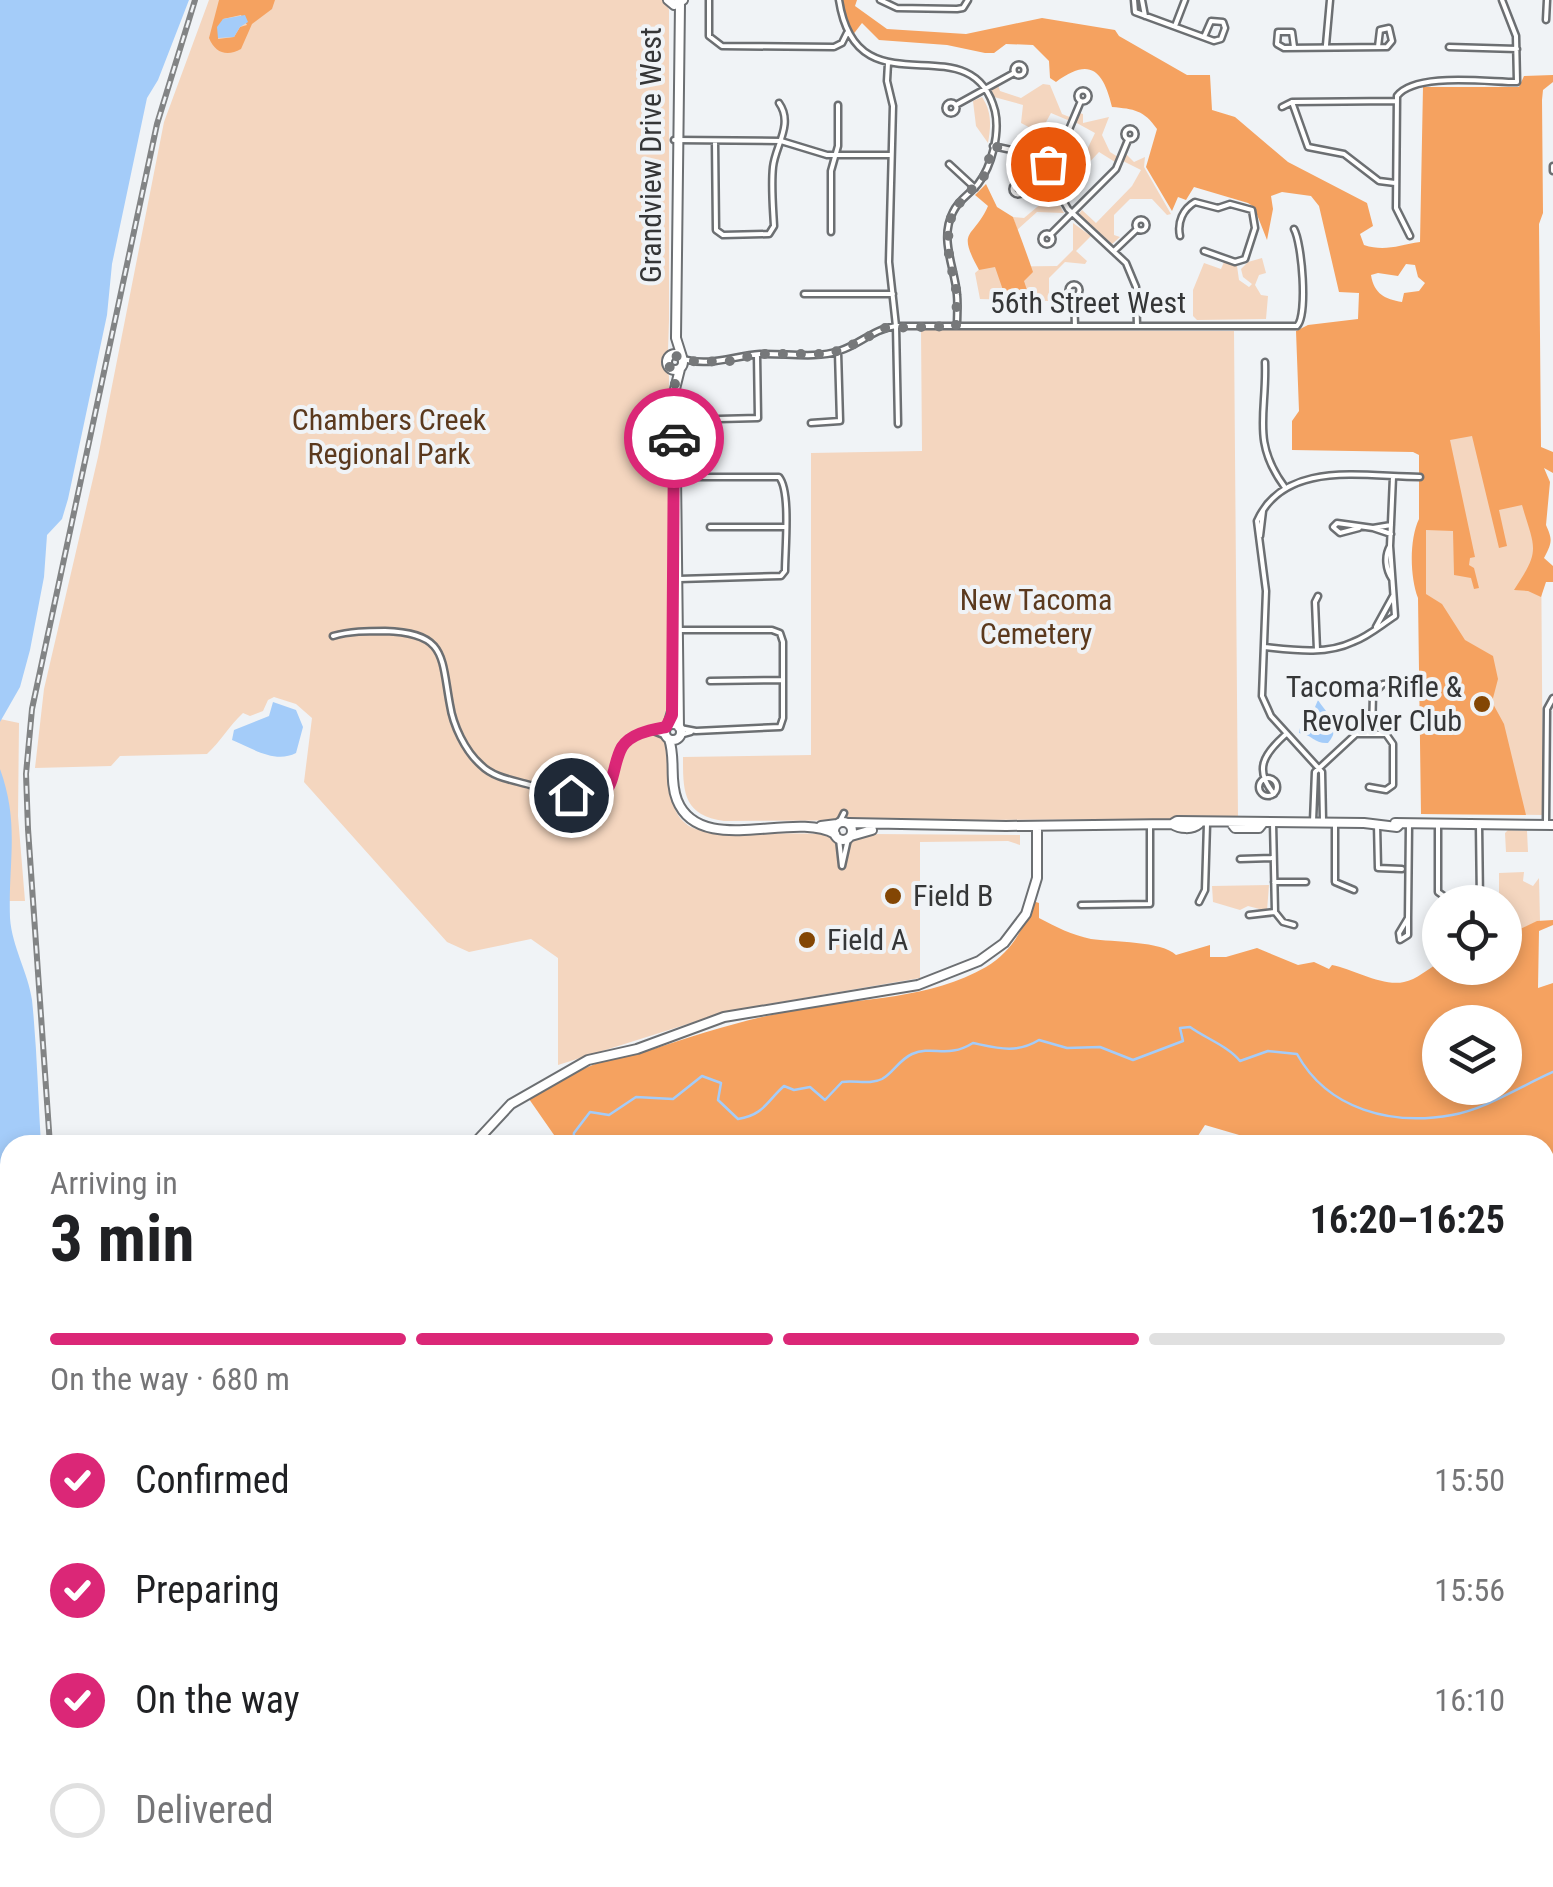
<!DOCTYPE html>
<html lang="en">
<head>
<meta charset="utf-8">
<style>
	body { margin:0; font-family:"Roboto Condensed",sans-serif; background:#f6f6f6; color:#202124; height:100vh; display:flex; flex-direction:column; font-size:38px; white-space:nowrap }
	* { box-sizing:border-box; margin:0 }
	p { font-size:32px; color:#757577 }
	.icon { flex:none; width:55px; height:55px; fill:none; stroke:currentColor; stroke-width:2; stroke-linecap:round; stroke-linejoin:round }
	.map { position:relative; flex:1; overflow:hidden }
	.drawer { position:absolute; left:0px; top:1135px; width:1555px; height:752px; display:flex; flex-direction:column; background:#fff; border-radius:30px 30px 0 0; box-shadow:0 5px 15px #0003 }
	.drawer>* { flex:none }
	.buttons { position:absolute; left:1422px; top:885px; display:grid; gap:20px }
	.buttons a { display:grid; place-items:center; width:100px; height:100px; border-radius:50%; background:#fff; box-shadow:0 5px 15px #0003; font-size:50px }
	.pin { position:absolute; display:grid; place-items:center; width:85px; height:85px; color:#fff; margin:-42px; border:5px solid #fff; border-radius:50%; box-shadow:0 2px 10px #0007 }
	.courier { position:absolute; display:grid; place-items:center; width:100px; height:100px; margin:-50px; border:8px solid #db2777; border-radius:50%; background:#fff; color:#222; box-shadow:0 2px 12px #0007 }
	.overview em { font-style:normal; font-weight:700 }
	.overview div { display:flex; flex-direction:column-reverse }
	.overview { display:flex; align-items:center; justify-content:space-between; height:170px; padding:0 50px }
	h1 { font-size:65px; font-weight:700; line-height:75px }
	.bar { display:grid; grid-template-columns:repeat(4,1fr); gap:15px 10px; align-content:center; height:120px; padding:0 50px }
	.bar i { height:12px; border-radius:8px; background:#e0e0e0 }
	.bar .selected { background:#db2777 }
	.bar p { grid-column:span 4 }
	ol { padding:0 50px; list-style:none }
	li { display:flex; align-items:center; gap:30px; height:110px }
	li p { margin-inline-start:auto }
	li .icon { padding:10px; border-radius:50%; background:#db2777; color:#fff; stroke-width:4 }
	li:last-child { color:#757577 }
	li i { width:55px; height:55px; border:5px solid #e0e0e0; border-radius:50% }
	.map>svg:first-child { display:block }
	.green { fill:#f4d6bf }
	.forest { fill:#f5a260; fill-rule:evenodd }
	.water { fill:#a4ccf9 }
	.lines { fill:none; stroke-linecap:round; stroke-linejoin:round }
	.stream { stroke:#a4ccf9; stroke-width:2.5 }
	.street-casing { stroke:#6c6f72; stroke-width:9 }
	.secondary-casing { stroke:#6c6f72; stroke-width:12 }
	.street { stroke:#fff; stroke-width:4 }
	.secondary { stroke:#fff; stroke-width:8 }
	.rail-casing { stroke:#828485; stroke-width:6 }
	.rail { stroke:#f0f3f6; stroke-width:2.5; stroke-dasharray:8; stroke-linecap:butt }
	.done { stroke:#76787a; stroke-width:10; stroke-dasharray:0 18 }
	.route { stroke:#db2777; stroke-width:12 }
	.poi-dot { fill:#834604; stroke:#f0f3f6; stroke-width:4 }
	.labels { text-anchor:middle; stroke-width:8; stroke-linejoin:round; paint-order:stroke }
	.street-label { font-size:30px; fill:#353637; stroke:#f0f3f6 }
	.park-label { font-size:30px; fill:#5b391d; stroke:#f0f3f6 }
	.poi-label { font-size:30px; fill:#353637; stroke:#f0f3f6; text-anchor:start }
</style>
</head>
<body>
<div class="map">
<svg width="1553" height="1887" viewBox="0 0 1553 1887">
	<rect width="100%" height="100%" fill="#f0f3f6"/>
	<path class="green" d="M209,0h456l4,10v310l-1,30 -5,13 6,13 -1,335 -6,12 -2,12c25,22 -5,68 29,91 6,4 18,5 24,7l307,2v10l-12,-4 -88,1v136l-191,33 -171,54v-107l-27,-19 -62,13 -22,-10 -143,-160 8,-64 -16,-14 -22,-7 -6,3 -5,11 -13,5 -7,-3c-14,13 -22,28 -36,41l-87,2 -9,10 -76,2 9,-79 54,-232 66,-335z
		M1043,84l7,1 12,29 10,4 -2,3 -19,-8 -11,20 -19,-10 2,-18 -29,-8 -3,-8 7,-4 2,6 21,7z
		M982,97c10,15 9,29 6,46l-12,-17 -3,-25z
		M1079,113l4,1v9l26,-6 -7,18 8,17 8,5 -3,5 -16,-10 -32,34 -3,-4 20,-26 11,-23 -20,-11z
		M1126,154l8,8 11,-5 -1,10 27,47 -4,1 -15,-16h-22l-16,16v20l6,2 -8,7 -33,-30 3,-4 14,13 36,-37 9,-16 -18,-9z
		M1044,179l20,34 -27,-1 -20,18 -4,-13 11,1 19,-16z
		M1073,223l18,13 -15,15 11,10 -2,3 -20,-2 -16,16v23l-69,-2 -5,-26 7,-6 75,-1 16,-16z
		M1262,258l4,15 -7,2 -4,10 6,10 7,1 -2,23 -69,1 -4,-4v-26l11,-27 17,6 3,-7 13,4 2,14 10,7 3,-3 -9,-7 -2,-8 7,-7z
		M921,330l313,1 4,488 -514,2c-41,-6 -41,-29 -41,-64l128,-2v-302l111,-2z
		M1540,403l3,412 -122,-1v-409z
		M0,719l19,4 -1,93 7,85h-25z
		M1508,830l19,1 1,21h-22l-1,-19z
		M1524,872l-1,9 10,5 6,-8 1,43 -22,9 -13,-4v-24h-6v-29z
		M1269,885l-2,26 -19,-5 -8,4 -27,-8 -1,-16z
		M1553,1301v48l-8,5v-46z
		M1553,1517v151l-8,5v-134z
		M491,1878h404l4,9h-402z"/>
	<path class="forest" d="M219,0h56l-3,9 -20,15 -11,25c-14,8 -26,4 -32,-11zM241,15l6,10 -7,2 -6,10 -16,2 5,-20z
		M842,0h15l-2,6 32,23 79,5 76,-16 73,12 4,6 68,39h23l2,35 23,7 53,45 79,41 6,23 -13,8 4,11c21,7 35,0 56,-3l3,-155h96l5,-11 29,-1v7l-10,8 -1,10 1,113 -4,11 2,223 12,5v21l-9,-5 6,14 -4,43c6,14 7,16 -2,33l9,8v16h-7l-5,15 -13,-6 -14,-1c27,-41 21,-40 8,-85l-23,5 8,36 -8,2 -27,-112 -22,4 25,117 -5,1 -1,7 5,3 5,20 -5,1 -3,-11 -17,-3 -1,-44 -27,-1v64l16,10 23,36 28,16 5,23 -6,23 12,22 22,91 -105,-1 -3,-216c-8,-21 -9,-58 1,-79v-64l-6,-3 -121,-2v-29l7,-10 -3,-80 12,-6 50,-6 1,-26 -20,-1 -20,-86 -8,-10 -29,-4 -11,4 2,13 -6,31 -13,-33 -6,-4 -54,-16 -8,13 -8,-3 -6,14 -26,-44 11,-38c-13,-19 -23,-20 -45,-22 -9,-37 -22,-50 -56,-25l-6,-4 -1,-17 -16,-16 -27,-1 -12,9h-9l-38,-8 -68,-5 -17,-17 -10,13zM1406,264l9,1 3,12 7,6 -6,8 -15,2 -2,9c-17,-3 -28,-8 -31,-27l7,-2 20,3z
		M986,184l11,23 16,10c7,19 14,37 20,55l-9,9 7,21 -33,1 6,-10 -9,-26 -16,3c-23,-42 -6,-30 9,-64l-13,-11z
		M1033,901l6,2v15c17,9 33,17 52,21 22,3 71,2 85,16l34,-10v12h16l31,-9 41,17 16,-3 15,7 3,-4c21,4 51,22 72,17 12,-2 25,-14 36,-20v6h65v-42l13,4 19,-9 16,-1v5l-14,6 -1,57 15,-5v211h-8v-49h-257l-25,-3 -58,-17 -13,20h-631l-32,-46c24,-14 48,-29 74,-38 15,-4 30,-6 44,-10 52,-17 101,-33 154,-42 61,-11 130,-10 185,-42 26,-15 38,-39 47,-66zM1440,1022h65v66h-65z
		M38,1878h266l3,9h-260z
		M412,1878h76l5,9h-79z
		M895,1878h103v9h-99z"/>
	<path class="water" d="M0,0h189l-31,80 -11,18 -35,166 -5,51 -39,184 -6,20 -15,16 -3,42 -14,73 -10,37 -20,35z
		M245,15l3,7 -8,5 -6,10 -16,1 -1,-11 6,-8z
		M1318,700c9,14 25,26 10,43 -13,1 -17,-9 -29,-10l1,-5 9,-7z
		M273,702l23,8 7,17 -7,26c-21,11 -44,-5 -64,-13l2,-10 35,-14z
		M0,769c20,55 8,93 10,149 2,29 18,54 22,82 5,48 6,97 9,145h-31v166l-10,10z
		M0,1580l10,31v159l-10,5z"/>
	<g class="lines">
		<path class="stream" d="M573,1145l1,-12 16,-21 19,3 27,-18 37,2 29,-23 19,7 -3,17 20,19c26,-4 29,-18 46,-33l10,4 16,-3 15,13 17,-18c13,-2 28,3 40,-3 11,-6 17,-19 30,-25 22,-9 35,5 61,-11 24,5 43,11 66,-3l28,8 33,-1 33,13 50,-19 -3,-13 10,-1c15,11 38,19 50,34l28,-10 29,3c31,56 95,72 155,61 34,-6 69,-29 101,-43"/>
		<g class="street-casing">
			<path id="street" d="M709,0v36l13,10 112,1 8,-4 5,-10
				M839,0c18,117 132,19 156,111 5,22 -3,55 -17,73 -8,10 -20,16 -25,28 -14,27 2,56 4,83 1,10 0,20 0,31
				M880,0l17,8 60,1 6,-1 5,-8
				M1134,0l1,12 79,29 7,-2 4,-11 -2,-6 -12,-1 -7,16
				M1142,0l3,16
				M1546,20l1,-20
				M1175,26l10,-26
				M1326,45l4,-45
				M1294,47l-2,-15h-14l-1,12 7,4 103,-1 5,-6 -3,-13 -9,2 -2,17
				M1449,47l68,2
				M888,63l-1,18 6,25 -4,156 7,64 2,98
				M1013.5 70a5.5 5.5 0 1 1 11 0a5.5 5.5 0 1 1-11 0Z
				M1077.5 96a5.5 5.5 0 1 1 11 0a5.5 5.5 0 1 1-11 0Z
				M1292,102l16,45 36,7 35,27 16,2
				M945.5 108a5.5 5.5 0 1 1 11 0a5.5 5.5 0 1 1-11 0Z
				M956,105l58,-32
				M1282,107l10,-5 104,-1
				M1124.5 134a5.5 5.5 0 1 1 11 0a5.5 5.5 0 1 1-11 0Z
				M674,140l107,1 46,14h64
				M715,141l1,89 7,5 46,-1 5,-8c-1,-19 -3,-40 -1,-59 2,-21 21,-43 6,-64
				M993,146l28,6 21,12 26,45 58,54 10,24 1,39
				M949,164l26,24
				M1553,166v5
				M1012.5 189a5.5 5.5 0 1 1 11 0a5.5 5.5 0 1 1-11 0Z
				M1022,185l37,-32 22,-52
				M1135.5 225a5.5 5.5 0 1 1 11 0a5.5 5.5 0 1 1-11 0Z
				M831,232v-61l7,-25v-41
				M1041.5 239a5.5 5.5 0 1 1 11 0a5.5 5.5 0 1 1-11 0Z
				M1050,235l66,-66 12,-29
				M1180,236c-3,-14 3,-27 15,-34l23,6 12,-4 22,6 3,18 -10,31 -10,3 -31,-11
				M1410,236l-14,-28 1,-112c18,-24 90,-14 120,-14l-1,-46 -14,-36
				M1114,251l22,-21
				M1068.5 290a5.5 5.5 0 1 1 11 0a5.5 5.5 0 1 1-11 0Z
				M804,294h89
				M1074,296l1,30
				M683,359c27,8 50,-3 77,-5 25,-1 55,5 79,-3 20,-6 34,-22 57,-25h401c11,-11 5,-83 -3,-97
				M1265,362c2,51 -14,79 19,124
				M713,423l6,-4 39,-1 -1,-63
				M811,423l29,-2 -2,-69
				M679,477h100c12,14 6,72 6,94l-4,5 -102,3
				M710,527h75
				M1359,528l-19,5 -7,-6 4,-4 36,5 18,-3
				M1373,528l18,6
				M1260,536l3,-25
				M1392,579c-6,-9 -8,-23 -2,-33l3,-69
				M1376,627l17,-31
				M674,630h98l8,3 3,9v76l-3,9 -84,4 -16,-3
				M333,636c17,-5 34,-5 52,-5 62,2 56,26 65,74 3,20 15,46 31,60 13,13 32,15 49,20 17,5 41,14 59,12 32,-4 21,-36 36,-53 10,-12 27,-14 41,-17
				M1264,647c29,3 62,8 89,-5 16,-6 28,-17 42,-26l-5,-70
				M1317,650l-2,-48 3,-6
				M710,681l73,-1
				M651,730l15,6
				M1372,733l1,-39 10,-10 10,-1
				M680,735l11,-3
				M1259 787a9 9 0 1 1 18 0a9 9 0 1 1-18 0Z
				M1274,794c-20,-24 -11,-39 11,-59
				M1323,820l-1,-48 -51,-56 -9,-20 4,-105 -9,-70c28,-62 107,-44 163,-44
				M1313,821l2,-49 41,-38h30l7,10v41l-7,5 -17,-3
				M1546,822l1,-113 6,-11
				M839,823l5,-10
				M1273,823l2,89
				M1335,823v59l19,8
				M1377,824l1,44 24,1
				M1438,825v67l7,5
				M1479,825l1,77
				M839,839l3,27
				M1240,859l33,-1
				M842,866l6,-27
				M1274,882h32
				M1199,902l6,-12 2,-66
				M1081,905l69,-1v-80
				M1275,912l8,10 11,3
				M1249,915l26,-3
				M1408,918v17l-8,5 -1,-7 9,-15 1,-93
				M1545,1378l8,-3
				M1545,1479l8,-18
				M1550,1723l3,5
				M1545,1760h8
				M1545,1848l8,-8
				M0,1872l17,15
				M1463,1878v9
				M1477,1887l12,-1 22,-8"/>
		</g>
		<g class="secondary-casing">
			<path id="secondary" d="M668,0l6,5 9,-5
				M680,4l-4,334 6,19
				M667 362a8 8 0 1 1 16 0a8 8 0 1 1-16 0Z
				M665 732a8 8 0 1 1 16 0a8 8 0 1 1-16 0Z
				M668,725l5,-17
				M679,727l-4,-338 5,-20
				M669,739c7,20 0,41 8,61 23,58 117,10 158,34
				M834 831a9 9 0 1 1 18 0a9 9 0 1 1-18 0Z
				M849,823l157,3 166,-2 5,-3 187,2 33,4 2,-2
				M1395,823l158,2
				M1172,824c8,5 20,6 27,0
				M1232,824l3,4h24l4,-5
				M821,826l16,-2
				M851,836l21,-6
				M473,1145l38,-41 77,-44 49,-11 87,-32 194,-32 61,-24 25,-18 22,-29 11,-36v-52
				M1545,1272l8,-7
				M1545,1426l8,4
				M1545,1711l8,-4
				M0,1849l10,1
				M1422,1878v9"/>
		</g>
		<use href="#street" class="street"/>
		<use href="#secondary" class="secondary"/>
		<g class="rail-casing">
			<path id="rail" d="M50,1145l-22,-316 -2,-55 6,-65 125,-585 38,-124
				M0,1528l10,-38"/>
		</g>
		<use href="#rail" class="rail"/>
	</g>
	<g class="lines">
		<path class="done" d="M674,438c0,-24 7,-53 -6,-74l4,-9 25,7 34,-1 27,-7h70l18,-6 39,-20 71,-2 1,-32 -8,-38 -1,-30 7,-18 29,-32 9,-30 35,9 16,12 4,-3"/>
		<path class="route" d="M571,795c49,12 37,-23 51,-48 9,-14 29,-17 44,-20l6,-12 2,-277"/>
	</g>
	<g class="poi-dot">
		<circle cx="1482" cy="704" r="10"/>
		<circle cx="893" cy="896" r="10"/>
		<circle cx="807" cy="940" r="10"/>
	</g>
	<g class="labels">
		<g class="street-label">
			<text transform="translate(651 155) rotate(-90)" y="10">Grandview Drive West</text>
			<text x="1088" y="313">56th Street West</text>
		</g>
		<g class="park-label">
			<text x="389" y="430">Chambers Creek<tspan x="389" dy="34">Regional Park</tspan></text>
			<text x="1036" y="610">New Tacoma<tspan x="1036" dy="34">Cemetery</tspan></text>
		</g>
		<g class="poi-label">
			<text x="1462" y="697" text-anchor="end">Tacoma Rifle &amp;<tspan x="1462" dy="34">Revolver Club</tspan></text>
			<text x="913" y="906">Field B</text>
			<text x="827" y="950">Field A</text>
		</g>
	</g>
</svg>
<div class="buttons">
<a><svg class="icon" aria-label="locate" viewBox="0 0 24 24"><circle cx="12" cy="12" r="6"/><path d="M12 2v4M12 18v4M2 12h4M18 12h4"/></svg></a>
<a><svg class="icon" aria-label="layers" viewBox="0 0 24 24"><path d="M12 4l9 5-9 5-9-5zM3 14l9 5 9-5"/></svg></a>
</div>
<div class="pin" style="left:1048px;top:164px;background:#ea580c"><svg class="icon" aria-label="bag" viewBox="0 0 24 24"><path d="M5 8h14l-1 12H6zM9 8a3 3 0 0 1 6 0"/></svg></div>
<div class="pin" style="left:571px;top:795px;background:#1f2937"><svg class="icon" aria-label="home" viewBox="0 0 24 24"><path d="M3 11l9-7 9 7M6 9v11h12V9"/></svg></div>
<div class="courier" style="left:674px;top:438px"><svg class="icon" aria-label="car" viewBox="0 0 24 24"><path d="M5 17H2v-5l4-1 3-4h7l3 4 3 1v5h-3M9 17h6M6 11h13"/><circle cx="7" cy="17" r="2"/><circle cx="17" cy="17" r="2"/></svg></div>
<section class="drawer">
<div class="overview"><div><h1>3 min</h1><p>Arriving in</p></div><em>16:20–16:25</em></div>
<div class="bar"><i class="selected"></i><i class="selected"></i><i class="selected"></i><i></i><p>On the way · 680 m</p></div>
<ol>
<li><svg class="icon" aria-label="check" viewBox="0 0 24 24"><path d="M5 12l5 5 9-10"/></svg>Confirmed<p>15:50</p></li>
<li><svg class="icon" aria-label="check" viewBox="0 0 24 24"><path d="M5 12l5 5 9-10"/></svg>Preparing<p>15:56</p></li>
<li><svg class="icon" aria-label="check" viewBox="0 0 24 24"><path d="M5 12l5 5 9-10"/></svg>On the way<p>16:10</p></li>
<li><i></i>Delivered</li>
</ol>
</section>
</div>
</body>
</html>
